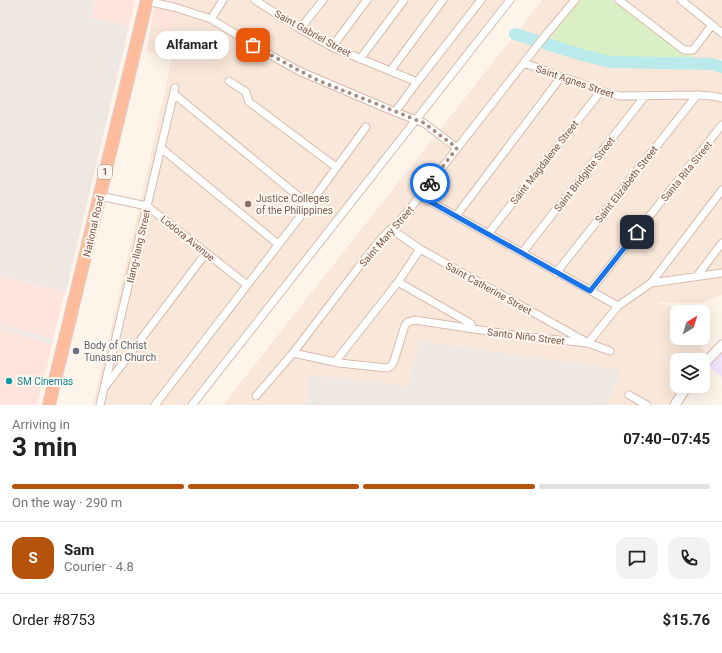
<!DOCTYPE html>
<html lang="en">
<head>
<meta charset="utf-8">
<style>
	body { margin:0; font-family:Roboto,sans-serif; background:#f2f2f2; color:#222; height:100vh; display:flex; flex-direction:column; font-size:15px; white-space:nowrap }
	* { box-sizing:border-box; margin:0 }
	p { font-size:13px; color:#767676 }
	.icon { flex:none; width:22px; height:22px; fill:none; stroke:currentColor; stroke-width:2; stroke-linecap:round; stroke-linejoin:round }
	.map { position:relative; height:405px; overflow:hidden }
	.drawer { display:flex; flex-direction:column; background:#fff; flex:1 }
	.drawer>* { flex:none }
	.needle { width:26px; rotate:38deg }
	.fabs { position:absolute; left:670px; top:305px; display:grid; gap:8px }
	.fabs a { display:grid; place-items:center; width:40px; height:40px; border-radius:8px; background:#fff; box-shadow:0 4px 16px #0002; font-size:20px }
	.pin { position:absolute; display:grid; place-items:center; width:34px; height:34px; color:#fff; margin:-17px; border-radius:8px; box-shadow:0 2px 6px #0006 }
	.courier { position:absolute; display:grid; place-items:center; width:40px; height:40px; margin:-20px; border:3px solid #1a73e8; border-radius:50%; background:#fff; color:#222; box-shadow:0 1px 5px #0007 }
	.bubble { position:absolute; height:28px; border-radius:12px; background:#fff; box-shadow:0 4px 16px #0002; font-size:13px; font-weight:700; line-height:28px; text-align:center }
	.overview em { font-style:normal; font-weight:700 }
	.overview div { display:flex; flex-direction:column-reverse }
	.overview { display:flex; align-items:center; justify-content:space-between; height:68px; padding:0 12px }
	h1 { font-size:26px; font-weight:700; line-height:30px }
	.bar { display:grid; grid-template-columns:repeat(4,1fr); gap:6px 4px; align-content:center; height:48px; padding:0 12px }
	.bar i { height:5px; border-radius:3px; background:#e0e0e0 }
	.bar .on { background:#b45309 }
	.bar p { grid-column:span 4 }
	.line { display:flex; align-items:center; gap:10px; padding:0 12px; border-top:1px solid #e0e0e0 }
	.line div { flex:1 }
	.round { display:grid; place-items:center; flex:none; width:42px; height:42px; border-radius:12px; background:#f2f2f2 }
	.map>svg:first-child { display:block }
	.residential { fill:#f9e7d9 }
	.commercial { fill:#ffe3dc }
	.industrial { fill:#efe7e2 }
	.education { fill:#f1e5fb }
	.green { fill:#dbefc5 }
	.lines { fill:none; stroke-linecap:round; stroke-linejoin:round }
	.river { stroke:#baeaeb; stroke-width:12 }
	.minor-casing { stroke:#d5bcaf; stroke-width:9 }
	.tertiary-casing { stroke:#d5bcaf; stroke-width:11 }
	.trunk-casing { stroke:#dbcfcc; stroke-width:14 }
	.minor { stroke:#fff; stroke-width:7 }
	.tertiary { stroke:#fff; stroke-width:9 }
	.trunk { stroke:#febc9c; stroke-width:12 }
	.done { stroke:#aa8d80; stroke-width:4; stroke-dasharray:0 7.2 }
	.route { stroke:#1a73e8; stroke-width:5 }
	.education-dot { fill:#8d6e63; stroke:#fff8f1; stroke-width:1.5 }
	.worship-dot { fill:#6b7280; stroke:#fff8f1; stroke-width:1.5 }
	.culture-dot { fill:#0f9aa8; stroke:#fff8f1; stroke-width:1.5 }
	.labels { text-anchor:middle; stroke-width:4; stroke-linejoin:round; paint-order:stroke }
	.shield { fill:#fff8f1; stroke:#a4867b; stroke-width:1 }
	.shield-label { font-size:9px; font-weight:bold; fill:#7d5548 }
	.street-label { font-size:10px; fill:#7d5548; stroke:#fff8f1 }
	.education-label { font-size:10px; fill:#785e54; stroke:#fff8f1; text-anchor:start }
	.worship-label { font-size:10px; fill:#5b616d; stroke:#fff8f1; text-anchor:start }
	.culture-label { font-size:10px; fill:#0d838f; stroke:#fff8f1; text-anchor:start }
</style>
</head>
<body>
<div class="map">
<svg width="722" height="405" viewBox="0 0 722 405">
	<rect width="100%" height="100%" fill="#fef4e9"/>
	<path class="residential" d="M156,0h348l-317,405h-94l46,-196 33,-151 -26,-7z
		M542,0h180v59l-26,2 -84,-2 -64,-18 -30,-10z
		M513,37l88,26 112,5 9,3v224l-20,8 -46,-1 31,10h-10v26h22l7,18 -3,4h-26v26h8l-12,19h-68l17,-33 -17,-5 -186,-26 -11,46 -99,-12 -3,30h-83z"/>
	<path class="commercial" d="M95,0h40l-6,26 -38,-9z
		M154,8h6l17,4 -6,22 -20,-11z
		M0,276l65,16 -12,47 -53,-16z
		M0,329l52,16 -15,60h-37z"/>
	<path class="industrial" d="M0,0h95l-4,17 38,9 -63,266 -66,-16z
		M0,323l53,16 -1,6 -52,-16z
		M419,341l186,26 17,4 -17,34h-299l2,-30 100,11z"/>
	<path class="education" d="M721,349h1v28l-14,-11z"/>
	<path class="green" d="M580,0h32l64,49 15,5 5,7 -84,-2 -64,-18z"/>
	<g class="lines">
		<path class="river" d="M515,34l67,21 28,7 101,2 11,3"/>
		<g class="minor-casing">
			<path id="minor" d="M255,0l45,29 32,18 85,35
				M619,0l65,50h9l19,-25
				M681,0l41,33
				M146,1l28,6 37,12 54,33 34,19 96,41 29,11 33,25
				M211,19l12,-19
				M300,29l23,-29
				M332,47l35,-47
				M360,59l44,-59
				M524,63l77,28 19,5 77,-1 15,1 10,2
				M391,70l52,-70
				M229,81l17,11 3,10 87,65
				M174,94l135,111
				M395,112l22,-30 64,-82
				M161,148l117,96
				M100,196l47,10 100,79
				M420,196l198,110
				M456,216l105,-139
				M391,229l29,20 168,94 22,8
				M488,234l113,-143
				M522,253l123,-157
				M556,273l141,-178
				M697,276l25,-33
				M398,282l70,40 3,2 1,4
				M651,283l71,-10
				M590,291l132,-166
				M588,343l30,-37 33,-23 71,-93
				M293,353l46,10 48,5 4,-2 3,-5 11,-36 3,-3 7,-2 105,16 68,7
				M335,362l63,-80 22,-33
				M105,387l101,-134
				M629,395l18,10
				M256,396l37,-43 71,-93 17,-21 24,-24 139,-178 31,-37
				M100,405l75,-317
				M155,405l154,-200 57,-78
				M192,405l318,-405"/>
		</g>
		<g class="tertiary-casing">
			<path id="tertiary" d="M703,365l19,-20
				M675,405l12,-19"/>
		</g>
		<g class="trunk-casing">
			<path id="trunk" d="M49,405l98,-405"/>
		</g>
		<use href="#minor" class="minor"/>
		<use href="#tertiary" class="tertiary"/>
		<use href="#trunk" class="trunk"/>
	</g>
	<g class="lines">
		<path class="done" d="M253,45l47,26 17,9 107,43 33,25 -27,35"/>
		<path class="route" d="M430,183l-10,13 170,95 47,-59"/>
	</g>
	<circle class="education-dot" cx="248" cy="204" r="4"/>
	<circle class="worship-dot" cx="76" cy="351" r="4"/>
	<circle class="culture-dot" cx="9" cy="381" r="4"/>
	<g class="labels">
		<rect class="shield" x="98" y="165" width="14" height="14" rx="3"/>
		<g class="shield-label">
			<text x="105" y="175">1</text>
		</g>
		<g class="street-label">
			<text transform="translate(313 33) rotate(29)" y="4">Saint Gabriel Street</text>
			<text transform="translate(575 81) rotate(19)" y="4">Saint Agnes Street</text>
			<text transform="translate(544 162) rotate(-52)" y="4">Saint Magdalene Street</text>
			<text transform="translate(686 171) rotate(-51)" y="4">Santa Rita Street</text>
			<text transform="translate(584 174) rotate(-52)" y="4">Saint Bridgitte Street</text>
			<text transform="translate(626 184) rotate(-52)" y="4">Saint Elizabeth Street</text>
			<text transform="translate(93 226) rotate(-77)" y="4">National Road</text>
			<text transform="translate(386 236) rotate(-49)" y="4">Saint Mary Street</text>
			<text transform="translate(188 238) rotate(39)" y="4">Lodora Avenue</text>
			<text transform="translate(138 246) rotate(-77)" y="4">Ilang-Ilang Street</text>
			<text transform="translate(489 288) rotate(29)" y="4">Saint Catherine Street</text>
			<text transform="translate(526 336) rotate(7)" y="4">Santo Niño Street</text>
		</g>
		<g class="education-label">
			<text x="256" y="202">Justice Colleges<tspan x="256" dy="12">of the Philippines</tspan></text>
		</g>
		<g class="worship-label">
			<text x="84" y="349">Body of Christ<tspan x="84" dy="12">Tunasan Church</tspan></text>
		</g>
		<g class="culture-label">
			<text x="17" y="385">SM Cinemas</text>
		</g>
	</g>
</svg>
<div class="fabs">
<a><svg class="needle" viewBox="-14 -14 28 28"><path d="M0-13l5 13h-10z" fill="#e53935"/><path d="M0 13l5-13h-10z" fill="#767676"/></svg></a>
<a><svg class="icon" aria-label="layers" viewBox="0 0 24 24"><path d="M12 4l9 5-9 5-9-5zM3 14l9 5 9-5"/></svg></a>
</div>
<div class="pin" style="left:253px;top:45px;background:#ea580c"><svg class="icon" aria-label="bag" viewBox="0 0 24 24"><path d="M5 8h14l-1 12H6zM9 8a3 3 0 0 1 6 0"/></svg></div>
<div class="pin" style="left:637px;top:232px;background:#1f2937"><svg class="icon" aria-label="home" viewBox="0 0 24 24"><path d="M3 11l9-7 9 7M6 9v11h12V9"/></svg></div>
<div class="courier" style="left:430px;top:183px"><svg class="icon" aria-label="bike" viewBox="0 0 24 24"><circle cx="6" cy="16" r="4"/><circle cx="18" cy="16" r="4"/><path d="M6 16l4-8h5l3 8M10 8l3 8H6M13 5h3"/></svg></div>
<div class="bubble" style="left:155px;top:31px;width:74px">Alfamart</div>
</div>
<section class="drawer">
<div class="overview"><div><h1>3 min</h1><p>Arriving in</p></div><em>07:40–07:45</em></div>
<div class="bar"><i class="on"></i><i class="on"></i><i class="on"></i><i></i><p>On the way · 290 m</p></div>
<div class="line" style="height:72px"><b class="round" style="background:#b45309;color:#fff">S</b><div><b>Sam</b><p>Courier · 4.8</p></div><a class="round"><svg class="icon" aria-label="chat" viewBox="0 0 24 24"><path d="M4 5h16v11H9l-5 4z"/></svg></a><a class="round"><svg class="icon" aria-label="phone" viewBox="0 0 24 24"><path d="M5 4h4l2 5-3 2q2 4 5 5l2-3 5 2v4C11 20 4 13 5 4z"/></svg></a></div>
<div class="line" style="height:52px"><div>Order #8753</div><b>$15.76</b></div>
</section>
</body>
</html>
